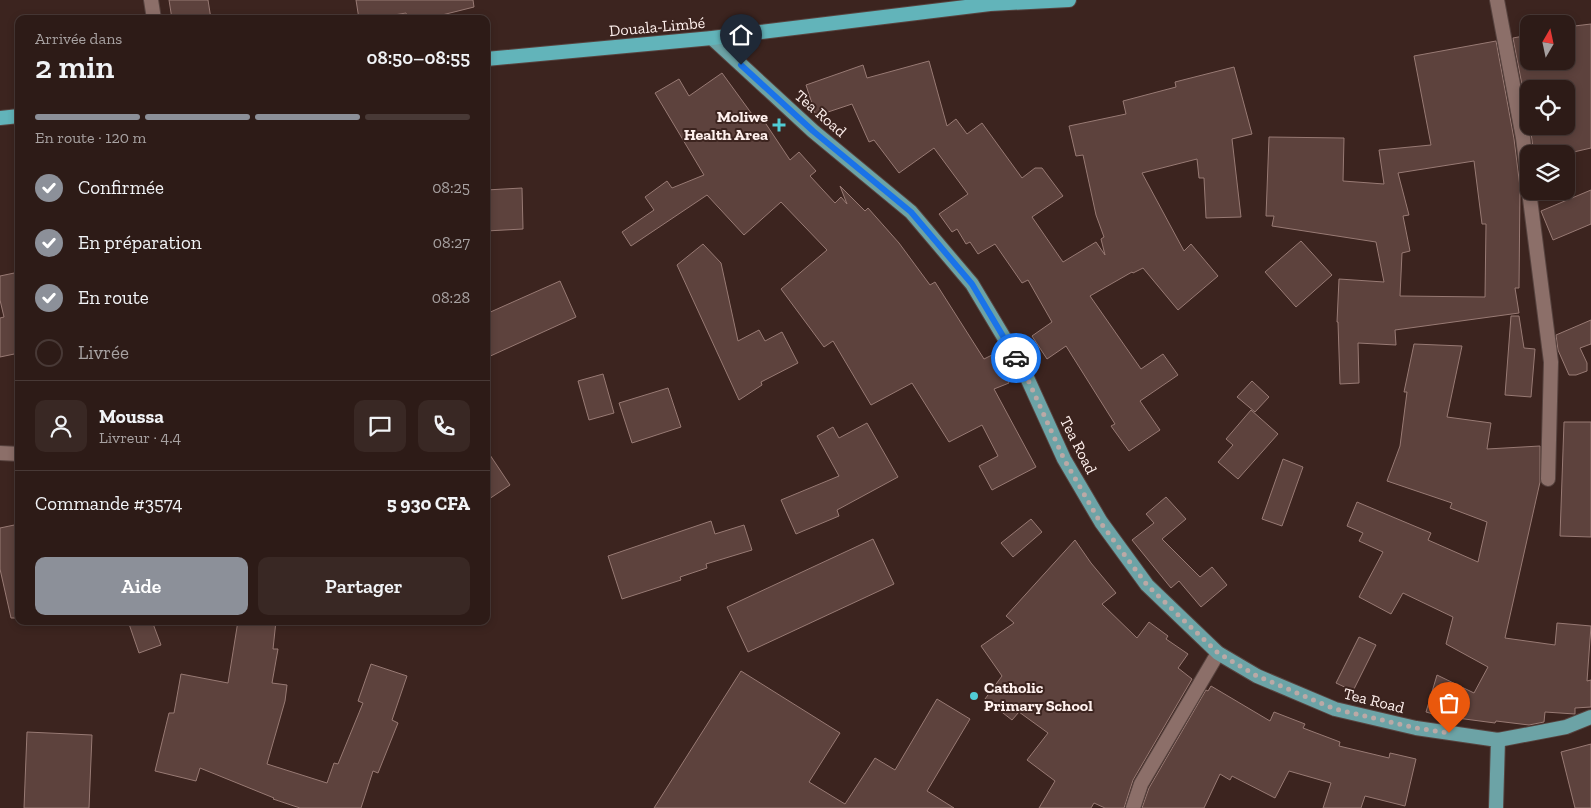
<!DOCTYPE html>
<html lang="fr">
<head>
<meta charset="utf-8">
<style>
	body { margin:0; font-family:"Zilla Slab",serif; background:#392824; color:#f1f3f6; height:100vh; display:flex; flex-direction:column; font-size:19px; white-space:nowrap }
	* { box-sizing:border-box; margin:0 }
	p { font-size:16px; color:#a7a1a1 }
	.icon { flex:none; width:28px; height:28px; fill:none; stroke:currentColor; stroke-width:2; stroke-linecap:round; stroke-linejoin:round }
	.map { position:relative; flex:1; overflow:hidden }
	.details { position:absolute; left:15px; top:15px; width:475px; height:610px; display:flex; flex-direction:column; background:#2d1b17; border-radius:10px; box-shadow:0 2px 8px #0003,0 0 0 1px #483936 }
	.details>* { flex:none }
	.needle { width:32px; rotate:9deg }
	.tools { position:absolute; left:1520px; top:15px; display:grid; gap:10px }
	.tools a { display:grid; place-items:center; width:55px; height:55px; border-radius:10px; background:#2d1b17; box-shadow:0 2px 8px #0003,0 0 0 1px #483936; font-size:25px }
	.pin { position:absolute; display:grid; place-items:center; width:42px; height:42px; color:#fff; margin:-51px -21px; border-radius:50% 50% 50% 0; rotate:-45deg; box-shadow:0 0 5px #0007 }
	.pin .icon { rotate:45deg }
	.courier { position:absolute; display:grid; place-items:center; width:50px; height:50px; margin:-25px; border:4px solid #1a73e8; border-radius:50%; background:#fff; color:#222; box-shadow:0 1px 6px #0007 }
	.overview em { font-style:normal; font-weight:600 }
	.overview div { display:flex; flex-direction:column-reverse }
	.overview { display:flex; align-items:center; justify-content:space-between; height:85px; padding:0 20px }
	h1 { font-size:32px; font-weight:600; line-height:38px }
	.bar { display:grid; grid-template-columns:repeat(4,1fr); gap:8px 5px; align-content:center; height:60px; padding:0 20px }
	.bar i { height:6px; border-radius:4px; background:#483936 }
	.bar .active { background:#8c9099 }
	.bar p { grid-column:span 4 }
	.line { display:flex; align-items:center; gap:12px; padding:0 20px; border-top:1px solid #483936 }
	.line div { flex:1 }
	.round { display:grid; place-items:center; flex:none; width:52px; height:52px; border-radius:10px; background:#392824 }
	ol { padding:0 20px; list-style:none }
	li { display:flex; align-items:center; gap:15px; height:55px }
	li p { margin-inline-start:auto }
	li .icon { padding:5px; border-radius:50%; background:#8c9099; color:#fff; stroke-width:4 }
	li:last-child { color:#a7a1a1 }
	li i { width:28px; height:28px; border:2px solid #483936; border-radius:50% }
	.primary-button { display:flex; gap:10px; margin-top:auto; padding:10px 20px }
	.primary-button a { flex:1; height:58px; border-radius:10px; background:#8c9099; color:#fff; font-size:20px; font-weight:600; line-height:58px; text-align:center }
	.primary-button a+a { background:#392824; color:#f1f3f6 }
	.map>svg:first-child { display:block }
	.building { fill:#5d423d; stroke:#987a74; fill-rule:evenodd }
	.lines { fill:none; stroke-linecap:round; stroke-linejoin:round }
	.minor-casing { stroke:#57433f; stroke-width:16 }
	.primary-casing { stroke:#57433f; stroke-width:16 }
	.trunk-casing { stroke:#57433f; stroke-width:16 }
	.minor { stroke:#8c6f69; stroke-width:14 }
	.primary { stroke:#6ca3a6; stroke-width:14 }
	.trunk { stroke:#62b4ba; stroke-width:14 }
	.done { stroke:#bba9a6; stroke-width:5; stroke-dasharray:0 9 }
	.route { stroke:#1a73e8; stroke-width:6 }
	.poi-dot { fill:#51ccd5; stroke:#3c241f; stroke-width:2 }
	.labels { text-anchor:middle; stroke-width:4; stroke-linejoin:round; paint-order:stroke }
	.street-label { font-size:16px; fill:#fff1ee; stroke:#3c241f }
	.poi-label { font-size:16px; font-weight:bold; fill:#fff1ee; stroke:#3c241f; text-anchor:end }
</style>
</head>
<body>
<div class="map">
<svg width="1591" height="808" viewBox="0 0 1591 808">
	<rect width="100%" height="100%" fill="#3c241f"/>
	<path class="building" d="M169,0h39l3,19h-39z
		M356,0h117l1,7 -48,12h-18l-2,-6 -36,6h-11z
		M1591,24v124l-26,6h-31l-4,-28h36v-37h-37v32l-16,-83 16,-3v26h37v-34z
		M1496,41l18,98 6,48 -1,101h-4l4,25 -124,17 1,15 -38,-2 1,40 -19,1 -2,-62h-1l2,-43 45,3 -8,-40 -104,-16 2,-10h-8l3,-79 75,1 -1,43 41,3 -5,-34 52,-5 -17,-89zM1474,161l8,63h4l-1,73 -85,-1 2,-43 8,-2 -7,-35 6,-1 -11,-42z
		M929,61l18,65 9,-7 11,15 15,-11 40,55 13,-10h7l21,28 -31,21 31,45 33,-20 9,13 -4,-16 3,-2 -8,-22 -13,-60 -7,1 -7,-30 57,-12 -3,-13 53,-14 -1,-5 59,-15 18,67 -20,5 9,78 -35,1 -2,-40h-5l-2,-19 -55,14 42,78 7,-7 27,32 -40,34 -35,-42 -10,5 -1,-1 -42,24 51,73 22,-15 15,21 -38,26 20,29 -31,21 -18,-25 4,-2 -49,-78 -19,13 -15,-23 20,-14 -24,-42 -6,3 -27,-39 -17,10 -8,-12 -4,2 -9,-15 -5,3 -13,-18 29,-20 -34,-46 -35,25 -25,-33 -5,2 -17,-38 -36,12 -10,-31 57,-20 4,13z
		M722,73l35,48 5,-3 28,42 9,-8 17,19 -6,5 25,27 6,-6 6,7 -7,-18 25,25 3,-3 31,35 31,42 5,-3 49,77 12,-6 13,30 -15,6 42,78 -44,23 -13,-24 19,-10 -16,-31 -33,17 -37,-59 -41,22 -38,-64 -9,6 -43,-58 46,-39 -46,-48 -37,33 -37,-40 -76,51 -9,-14 32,-22 -9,-13 22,-16 5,7 32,-13 -49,-82 24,-14 10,17z
		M522,188l1,41 -37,2v-41z
		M1591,190v34l-38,16 -12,-29z
		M1301,241l31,34 -36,32 -31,-35z
		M703,244l18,19 17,78 21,-11 6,11 17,-9 16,31 -37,19 1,3 -23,15 -62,-135z
		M19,272v81l-19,4v-39l4,-1 -4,-17v-24z
		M560,281l16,36 -90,41v-44z
		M1511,316h8l5,32 11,1 -4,48 -26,-2z
		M1591,320v24l-11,4 7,15v8l-11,4h-7l-11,-25 -2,-15z
		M1414,344l48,2 -15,71 44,6 -4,26 53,-3v36l-35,156 50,7 2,-22 34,3 -4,55 4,-1v27l-16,1v6l-30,-2 -1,10 -15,3 -33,-4 -1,2 -38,-5v3l-31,-9 11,-37 37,18 14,-26 -42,-23 7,-27 -50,-24 -12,21 -32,-17 24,-45 -24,-11 4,-8 -16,-7 10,-24 74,31 -3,7 50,22 9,-40 -37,-14 2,-5 -65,-22 13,-35 7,-54h-3z
		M603,374l11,39 -25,7 -11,-39z
		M1252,381l17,16 -14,15 -18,-15z
		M668,388l13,39 -49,16 -13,-40z
		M1251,410l27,24 -40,45 -20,-17 15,-17 -7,-6z
		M1564,422h27v115l-31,-1z
		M867,423l31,54 -61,33 2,6 -43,18 -15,-34 58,-24 -22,-40 16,-9 6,11z
		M486,449l24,36 -24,16z
		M1283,459l20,8 -21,59 -20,-7z
		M1166,497l20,22 -24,20 38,38 12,-10 15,18 -26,22 -22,-26 -8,7 -39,-48 22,-17 -8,-9z
		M1031,519l11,13 -29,25 -12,-14z
		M711,521l4,13 29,-9 8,25 -46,14 1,4 -27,9 1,3 -59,19 -14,-43z
		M19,524v94h-8l-11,-49v-41z
		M873,539l21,45 -146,68 -21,-45z
		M1075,540l16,23 25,30 -14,11 35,34 12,-16 19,14 -2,3 22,15 -10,14 14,11 -59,101 -9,28h-19l-11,-5 -3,5h-52l16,-27 -28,-21 21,-27 -29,-21 -7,8 -27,-21 17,-23 -21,-30 33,-23 -8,-7z
		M128,621h24l9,24 -22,8z
		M238,621h38l-3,28h5l-6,34 15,2 -2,16 -18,63 60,19 7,-20 4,1 25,-61 -5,-2 13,-37 36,12 -15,44 6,3 -20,50 -5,-2 -12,37h-61l-27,-9 1,-1 -74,-30 -4,13 -41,-10 14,-58h5l7,-39 47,9z
		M1359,637l17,8 -23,46 -17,-8z
		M741,671l99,62 -31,49 36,22 30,-46 20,12 42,-71 33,20 -43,72 27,17h-300z
		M1211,686l59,35 4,-9 31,12 -2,4 37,14 -1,4 50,12 1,-5 26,6 -11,47 -40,-10 -4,12h-38l8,-25 -42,-12 -14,27 -43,-22 -2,4 -10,-6 -16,34h-62l7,-20 57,-98 2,1z
		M27,732l65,3 -3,73h-65z
		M1591,744v64h-16l-14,-56z"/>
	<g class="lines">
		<g class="minor-casing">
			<path id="minor" d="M151,0l3,19
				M1497,0l26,138 6,48
				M1529,191l22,171 -3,117
				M0,453l19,1
				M1133,808l8,-24 77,-131"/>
		</g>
		<g class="primary-casing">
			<path id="primary" d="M712,38l101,93 98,81 61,72 52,87 40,88 37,63 46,63 71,68 39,23 78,33 81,19 82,12 68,-13 25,-10
				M1496,808l2,-68"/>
		</g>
		<g class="trunk-casing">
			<path id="trunk" d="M486,59l226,-21 278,-34 79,-4
				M0,118l19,-2"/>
		</g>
		<use href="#minor" class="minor"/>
		<use href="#primary" class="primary"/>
		<use href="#trunk" class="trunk"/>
	</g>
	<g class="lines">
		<path class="done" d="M1016,358l8,13 40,88 36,63 47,63 71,68 39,23 78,33 81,19 33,5"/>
		<path class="route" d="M741,65l72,66 98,81 61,72 44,74"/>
	</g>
	<g class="poi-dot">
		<path d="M776.5 117.5h5v5h5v5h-5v5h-5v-5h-5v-5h5z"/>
		<circle cx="974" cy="696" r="5"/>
	</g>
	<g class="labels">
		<g class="street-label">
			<text transform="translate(657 26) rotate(-5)" y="6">Douala-Limbé</text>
			<text transform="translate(821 113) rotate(41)" y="6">Tea Road</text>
			<text transform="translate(1079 445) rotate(63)" y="6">Tea Road</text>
			<text transform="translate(1374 700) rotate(14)" y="6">Tea Road</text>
		</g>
		<g class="poi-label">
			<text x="768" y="122">Moliwe<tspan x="768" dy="18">Health Area</tspan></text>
			<text x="984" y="693" text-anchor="start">Catholic<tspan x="984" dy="18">Primary School</tspan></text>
		</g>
	</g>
</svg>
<div class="tools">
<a><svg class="needle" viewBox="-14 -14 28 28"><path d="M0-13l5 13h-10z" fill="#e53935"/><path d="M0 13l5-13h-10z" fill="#a7a1a1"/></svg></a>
<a><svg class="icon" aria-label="locate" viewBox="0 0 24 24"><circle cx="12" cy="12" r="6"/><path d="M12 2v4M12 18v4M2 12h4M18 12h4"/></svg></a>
<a><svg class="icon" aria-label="layers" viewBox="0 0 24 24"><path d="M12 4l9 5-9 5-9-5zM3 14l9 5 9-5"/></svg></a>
</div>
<div class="pin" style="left:1449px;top:733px;background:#ea580c"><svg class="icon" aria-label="bag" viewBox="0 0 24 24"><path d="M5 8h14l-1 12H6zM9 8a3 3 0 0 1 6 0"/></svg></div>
<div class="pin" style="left:741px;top:65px;background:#1f2937"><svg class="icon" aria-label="home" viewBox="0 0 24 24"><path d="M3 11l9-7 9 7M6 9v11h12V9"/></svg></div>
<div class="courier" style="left:1016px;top:358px"><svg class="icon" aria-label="car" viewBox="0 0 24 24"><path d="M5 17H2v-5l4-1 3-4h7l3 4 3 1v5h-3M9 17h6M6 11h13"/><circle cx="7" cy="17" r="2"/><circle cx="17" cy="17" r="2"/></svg></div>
<section class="details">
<div class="overview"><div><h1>2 min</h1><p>Arrivée dans</p></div><em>08:50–08:55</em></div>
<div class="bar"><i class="active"></i><i class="active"></i><i class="active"></i><i></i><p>En route · 120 m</p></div>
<ol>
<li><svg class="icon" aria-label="check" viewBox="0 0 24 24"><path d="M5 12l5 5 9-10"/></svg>Confirmée<p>08:25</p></li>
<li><svg class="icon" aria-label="check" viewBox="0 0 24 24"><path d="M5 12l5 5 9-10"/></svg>En préparation<p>08:27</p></li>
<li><svg class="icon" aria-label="check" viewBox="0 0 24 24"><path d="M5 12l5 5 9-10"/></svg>En route<p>08:28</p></li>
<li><i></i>Livrée</li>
</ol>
<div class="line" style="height:90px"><a class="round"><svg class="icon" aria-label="person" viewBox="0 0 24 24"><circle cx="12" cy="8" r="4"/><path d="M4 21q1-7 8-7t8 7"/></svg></a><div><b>Moussa</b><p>Livreur · 4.4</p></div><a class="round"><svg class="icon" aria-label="chat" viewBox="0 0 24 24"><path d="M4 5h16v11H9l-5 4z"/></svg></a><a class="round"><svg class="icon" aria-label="phone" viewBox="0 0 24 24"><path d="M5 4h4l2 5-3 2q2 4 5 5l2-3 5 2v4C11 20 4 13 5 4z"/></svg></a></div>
<div class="line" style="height:65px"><div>Commande #3574</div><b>5 930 CFA</b></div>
<div class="primary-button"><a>Aide</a><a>Partager</a></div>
</section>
</div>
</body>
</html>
